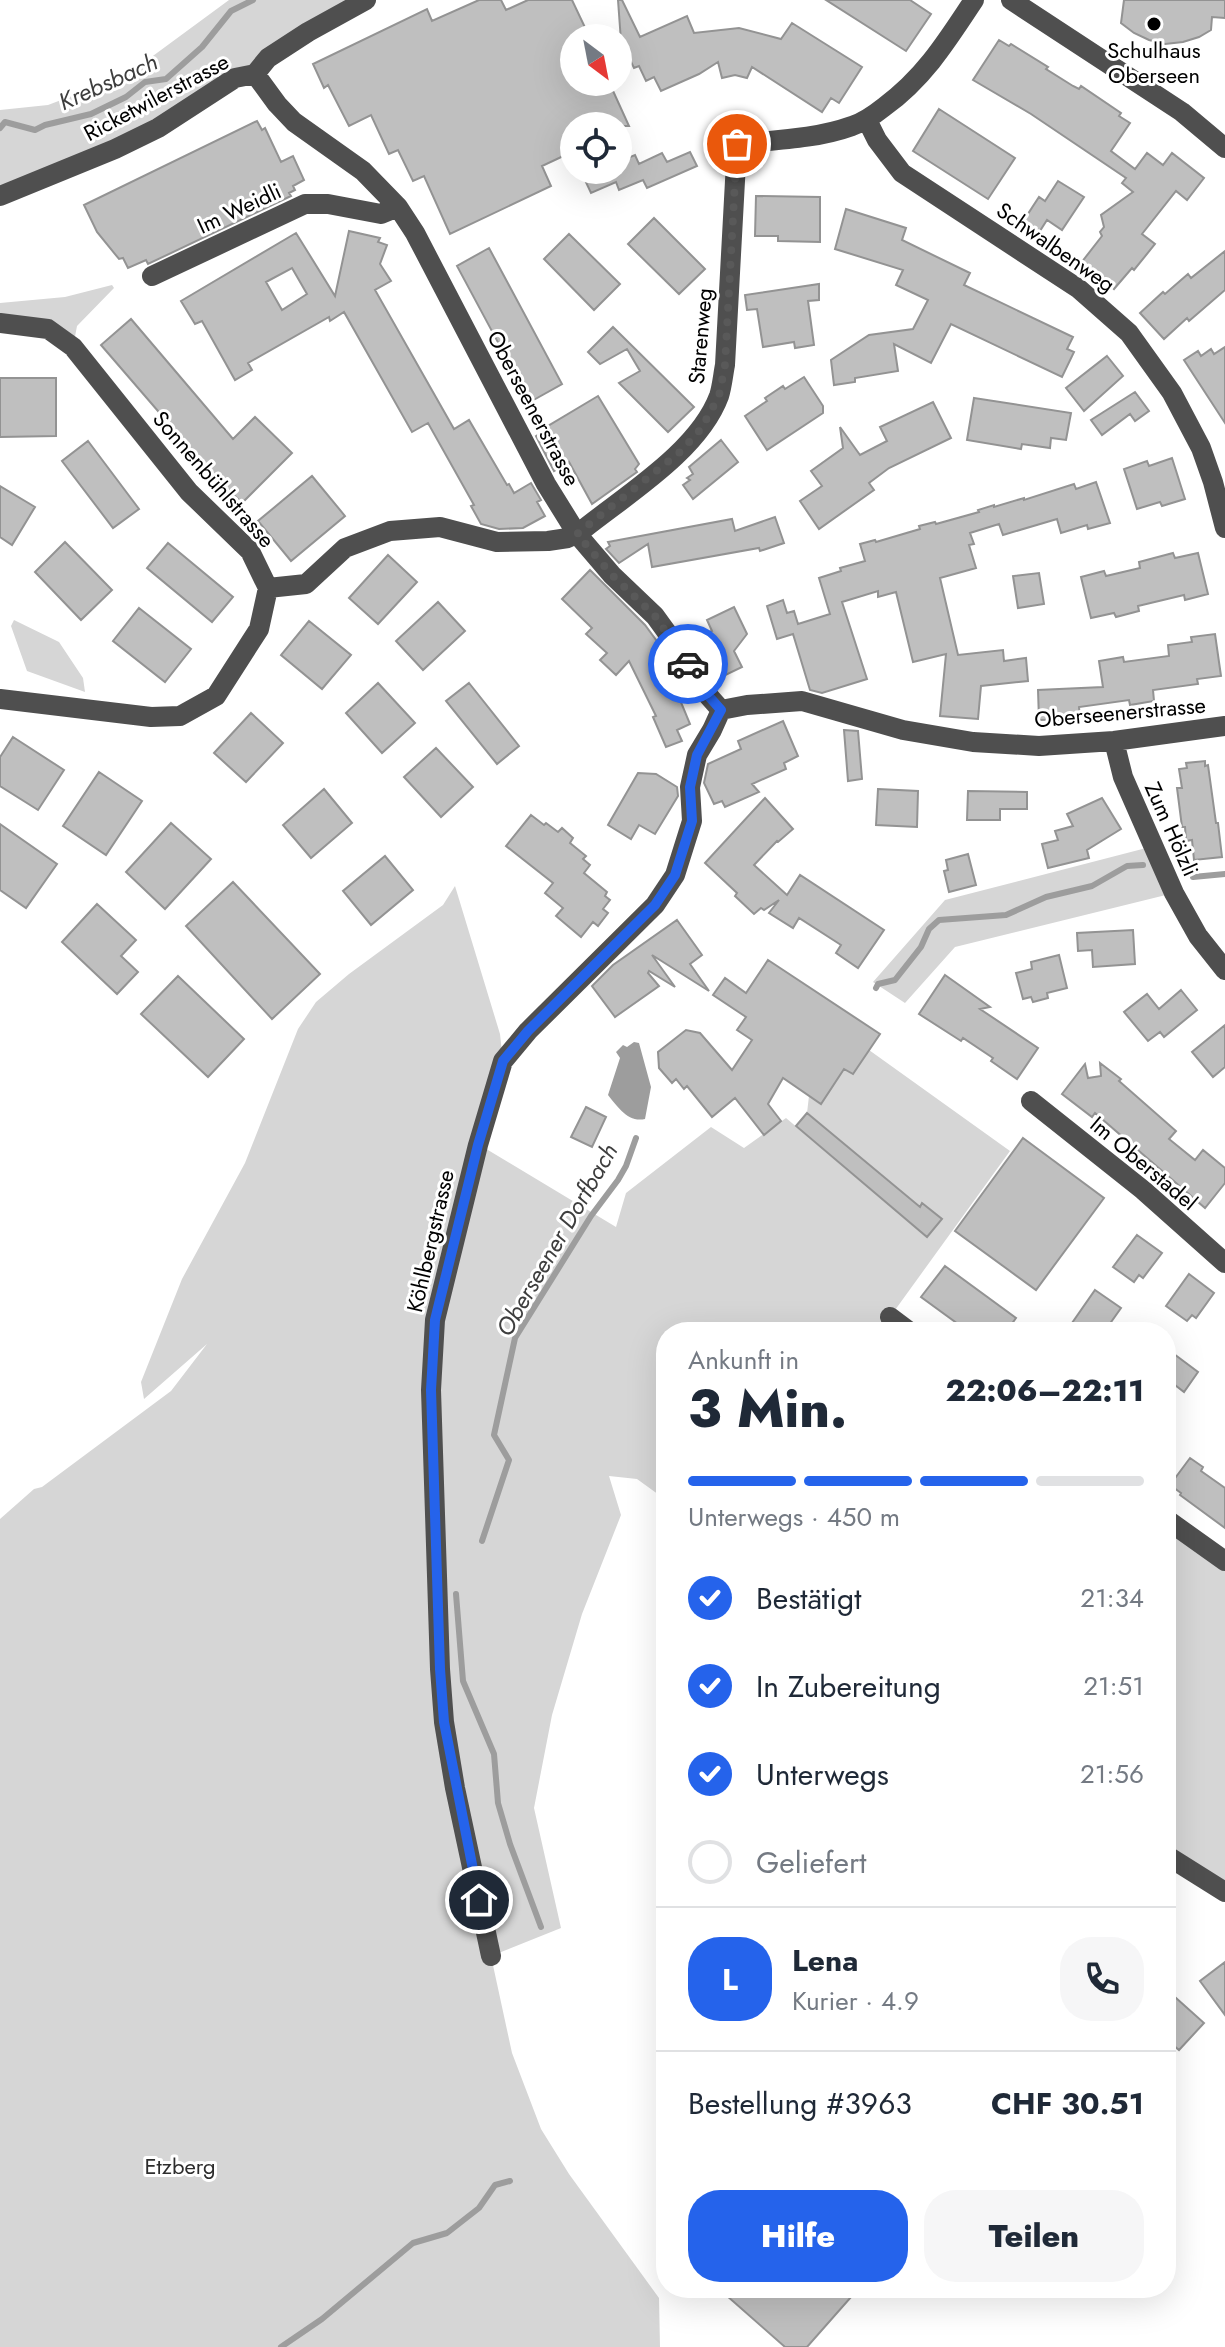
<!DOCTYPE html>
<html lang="de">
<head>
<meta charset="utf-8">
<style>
	body { margin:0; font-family:Jost,sans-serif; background:#f6f6f7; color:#1f2937; height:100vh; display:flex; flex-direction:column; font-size:30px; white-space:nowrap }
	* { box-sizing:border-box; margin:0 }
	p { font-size:26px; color:#747a83 }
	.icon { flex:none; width:44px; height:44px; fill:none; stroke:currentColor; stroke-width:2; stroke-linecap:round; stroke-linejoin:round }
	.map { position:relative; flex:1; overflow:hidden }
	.drawer { position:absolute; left:656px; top:1322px; width:520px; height:976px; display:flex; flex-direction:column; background:#fff; border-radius:32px; box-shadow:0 8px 32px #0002 }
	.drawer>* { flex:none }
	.needle { width:52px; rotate:148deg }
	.tools { position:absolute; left:560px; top:24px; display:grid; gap:16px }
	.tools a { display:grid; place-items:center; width:72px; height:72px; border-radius:50%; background:#fff; box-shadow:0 8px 32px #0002; font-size:40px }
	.pin { position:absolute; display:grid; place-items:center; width:68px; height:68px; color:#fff; margin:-34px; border:4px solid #fff; border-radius:50%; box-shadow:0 2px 8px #0007 }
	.courier { position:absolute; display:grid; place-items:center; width:80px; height:80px; margin:-40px; border:6px solid #2563eb; border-radius:50%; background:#fff; color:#222; box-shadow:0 2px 10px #0007 }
	.head em { font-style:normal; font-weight:800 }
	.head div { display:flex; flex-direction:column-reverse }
	.head { display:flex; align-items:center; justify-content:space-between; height:136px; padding:0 32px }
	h1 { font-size:52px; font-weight:800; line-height:60px }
	.bar { display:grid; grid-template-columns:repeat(4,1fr); gap:12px 8px; align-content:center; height:96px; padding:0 32px }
	.bar i { height:10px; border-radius:6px; background:#e0e1e3 }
	.bar .current { background:#2563eb }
	.bar p { grid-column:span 4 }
	.line { display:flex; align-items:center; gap:20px; padding:0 32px; border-top:2px solid #e0e1e3 }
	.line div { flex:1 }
	.round { display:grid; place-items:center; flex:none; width:84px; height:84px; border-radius:32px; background:#f6f6f7 }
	ol { padding:0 32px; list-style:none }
	li { display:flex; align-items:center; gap:24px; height:88px }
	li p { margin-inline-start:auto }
	li .icon { padding:8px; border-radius:50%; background:#2563eb; color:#fff; stroke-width:4 }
	li:last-child { color:#747a83 }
	li i { width:44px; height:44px; border:4px solid #e0e1e3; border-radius:50% }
	.button { display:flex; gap:16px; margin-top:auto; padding:16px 32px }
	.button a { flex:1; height:92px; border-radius:32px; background:#2563eb; color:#fff; font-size:32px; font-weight:800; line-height:92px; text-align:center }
	.button a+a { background:#f6f6f7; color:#1f2937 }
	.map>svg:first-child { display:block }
	.green { fill:#d6d6d6 }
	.water { fill:#9d9d9d }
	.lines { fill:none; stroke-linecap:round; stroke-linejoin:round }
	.stream { stroke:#9d9d9d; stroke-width:6 }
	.building { fill:#bfbfbf; stroke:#939393; stroke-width:2; fill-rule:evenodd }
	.minor { stroke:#4f4f4f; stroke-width:20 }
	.done { stroke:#595959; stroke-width:8; stroke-dasharray:0 14.4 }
	.route { stroke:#2563eb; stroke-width:10 }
	.poi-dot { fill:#000; stroke:#fff; stroke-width:3 }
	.labels { text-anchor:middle; stroke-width:6; stroke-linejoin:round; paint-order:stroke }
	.poi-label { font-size:22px; fill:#000; stroke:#fff }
	.street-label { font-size:22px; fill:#000; stroke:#fff }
	.park-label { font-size:22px; fill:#2d2d2d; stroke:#fff }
	.water-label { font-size:24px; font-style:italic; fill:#3e3e3e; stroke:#fff }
</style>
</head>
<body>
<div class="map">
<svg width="1225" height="2347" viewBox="0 0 1225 2347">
	<rect width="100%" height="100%" fill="#fff"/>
	<path class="green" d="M229,0h137l-208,128 -158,68v-86l48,-5 79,-30z
		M112,285l2,3 -37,38 -4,21 -73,-24v-20l65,-6z
		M14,620l45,22 24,36 2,14 -58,-21 -16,-45z
		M1154,846l20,47 -219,54 -50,56 -32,-21 72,-82z
		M455,886l45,148 3,27 -25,83 138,83 10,-34 85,-66 33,21 42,-30 141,119 14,-18 -18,-15 -4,3 -112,-94 2,-17 2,-4 13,7 20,-30 25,-19 141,101 -120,166 20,15h-244v168l-29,-21 -28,-3 12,39 -39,99 -30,101 -18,93 27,120 -70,28 21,97 29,76 28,45 90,124 1,49h-660v-828l34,-30 8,-2 129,-96 36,-47 -63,55 -3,-17 41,-103 63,-116 53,-134 18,-27 33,-28 94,-69z
		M1166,1519l59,42v331l-59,-37z"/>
	<path class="water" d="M634,1042l5,1 12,44 -6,32c-17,4 -28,-13 -37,-24l12,-37 -4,-6 7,-7 4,2z"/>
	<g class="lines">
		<path class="stream" d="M0,128l5,-6 30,8 10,-5 46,-11 35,-17 19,-15 21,-3 36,-32 29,-36 22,-11
			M1193,877l32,-3
			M876,988l2,-4 17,-4 26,-33 8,-18 10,-9 67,-5 40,-18 46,-11 35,-20 16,-1
			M482,1541l27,-81 -15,-25 21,-97 76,-122 27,-36 8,-14 10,-28
			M456,1594l7,87 31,73 4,49 12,41 31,83
			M281,2347l41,-28 91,-76 34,-10 32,-25 16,-23 15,-4"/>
	</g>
	<path class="building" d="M479,0h22l5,10 22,-10h44l18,38h-16v44h35l20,44h-55v25l-32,15 9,20 -101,48 -26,-58 -11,5 -15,-31 -9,4 -18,-39 -22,11 -21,-41 -4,3 -11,-24 114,-55 5,12z
		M618,0h4l18,37 47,-21 7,17 45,-5 42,11 11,-16 70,44 -23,36 -8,-5 -9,14 -70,-45 -5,11 -12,-3 -13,3 -4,-16 -19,12 -38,17 -7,-14 -8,4 -7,-15 -5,2 -13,-27z
		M826,0h84l21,14 -25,37z
		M1124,0h101v18l-13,-1 -1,13 -12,7 -16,5 -18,2 -16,-4 -15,-7 -13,-10z
		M999,40l10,6 2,-2 37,23 -2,2 27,17 6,3 2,-3 40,27 -2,3 11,7 -19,28 24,18 12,-16 16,12 9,-12 32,25 -17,22 -11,-9 -34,43 13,10 -21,26 -2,-2 -18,21 -33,-26 21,-27 -2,-4 4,-5 -3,-12 32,-23 -11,-9 4,-5 -95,-64 -58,-34z
		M939,109l76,49 -27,41 -75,-48z
		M257,121l5,9 3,-2 16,34 12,-6 11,24 -11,6 2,4 -6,3 2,3 -143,68 -2,-4 -18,8 -5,-10 -4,1 -22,-27 -13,-27z
		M690,152l7,14 -50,22 -4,-8 -24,10 -3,-8 -25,11 -7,-15 17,-8h17v-8l17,-7 4,9 23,-11 5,9z
		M1058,181l26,16 -22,33 -15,-10 -9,14 -16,-11 17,-26 6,4z
		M756,196l64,1v45l-42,-1v-5h-23z
		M846,209l60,19 -4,12 68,33 -6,12 109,52 -6,12 7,3 -12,25 -111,-53 -20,39 -37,-19 4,27 -43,7v4l-21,3 -3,-25 38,-25 44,-6 15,-29 -32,-15 7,-15 -68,-21z
		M654,218l51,51 -26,25 -51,-50z
		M349,231l31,7 -2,4 9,3 -7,19 11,17 -16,9 79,139 15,-9 38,65 2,-1 5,9 17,-10 10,17 -4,2 8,14 -22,12 -24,1 -18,-5 -10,-18 3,-1 -46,-82 -16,9 -68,-120 -14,9 -1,-4 -81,46 4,7 -17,10 -33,-59 -7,3 -14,-23 115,-68 39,63zM292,268l15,26 -25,16 -16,-28z
		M569,234l51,50 -26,26 -50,-51z
		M489,248l73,136 -32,18 -73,-136z
		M1225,251v39l-36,31 -2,-3 -23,21 -24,-26 23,-21 2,2 23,-20 3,4z
		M819,284v16l-11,1 6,44 -19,3 -1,-6 -31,5 -6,-38 -10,1 -2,-15z
		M131,319l102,120 22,-22 37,36 -50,50 -34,-34 -107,-124z
		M613,327l81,80 -26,25 -49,-49 21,-12 -13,-22 -27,15 -12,-12z
		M1225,347v76l-41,-63 14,-9 3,5 10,-7 3,5z
		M1107,356l16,20 -39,35 -18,-23z
		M804,377l19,29v7l-56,37 -22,-34 22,-15 -2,-3 18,-12 2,3z
		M0,378h56v58l-56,1z
		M1135,392l14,19 -14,10 -5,-7 -28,21 -11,-15z
		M598,396l41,68 -4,5 2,3 -45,32 -23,-42 -15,9 -18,-35 13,-8 -1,-2z
		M974,398l97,15 -5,27 -15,-2 -1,10 -28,-4 -1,5 -54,-9z
		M933,402l18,36 -62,30 -20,15 5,7 -55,39 -19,-28 22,-15 -11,-15 32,-23 -3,-21 20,28 27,-14 -7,-14z
		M721,440l17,22 -45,37 -10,-14 7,-5 -3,-2 6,-4 -4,-7z
		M88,441l51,68 -26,19 -51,-67z
		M1172,458l13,41 -23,7 -2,-4 -23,7 -13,-40 23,-8 2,5z
		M312,476l33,40 -54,45 -33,-40z
		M1096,482l14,41 -22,6 -1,-4 -26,8 -4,-14 -54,16 -4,-11 -29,9 4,11 -5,1 7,23 -36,10 18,77 45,-5 1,11 22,-3 2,23 -47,5 -3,33 -38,-3 6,-62 -33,8 -17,-70 -18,5v-6l-36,11 25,77 -45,14 -12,-3 -17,-56 -16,5 -10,-33 16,-6 4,13 7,-2 4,13 32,-10 -11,-36 22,-7 -1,-3 25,-7 -5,-17 15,-4 1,2 44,-13 -1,-3 16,-4 1,2 43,-12 -1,-2 16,-5v2l30,-9v2l50,-16 2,5z
		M0,486l35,21 -23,38 -12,-8z
		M775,517l9,26 -24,8 -1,-3 -107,19 -4,-23 -29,19 -13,-14 4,-3 -2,-4 124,-23 3,12z
		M65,542l47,48 -31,30 -46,-48z
		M168,543l65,54 -21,25 -65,-54z
		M1173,553l2,5 23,-5 10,41 -23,6 -1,-5 -46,11 1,5 -23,6 -2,-4 -23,5 -10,-41 23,-6 2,5 34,-8 -1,-6z
		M388,555l29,27 -39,42 -29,-26z
		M590,570l55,55 28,38 17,32 -10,5 10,24 -13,6 5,11 -16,6 -13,-30 3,-1 -27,-55 -13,14 -16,-15 7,-7 -21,-19 6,-6 -30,-29z
		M1039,573l5,31 -26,4 -5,-32z
		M438,602l27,29 -42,39 -27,-29z
		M734,607l13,27 -13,17 8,16 -29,14 -24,-40 23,-10 -5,-11z
		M139,608l52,41 -26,33 -52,-41z
		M309,621l42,34 -29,34 -41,-34z
		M1215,634l6,42 -24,3 1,5 -45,6 1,11 -24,4 -1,-5 -50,7 1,12 -41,1 -1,-30 65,-3 -4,-26 24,-4 1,5 45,-6 -1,-11 24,-3 -1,-5z
		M378,683l37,40 -33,30 -36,-40z
		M469,683l50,63 -22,18 -51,-63z
		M251,713l32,30 -37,39 -32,-29z
		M783,721l15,35 -14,7 2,6 -34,15 7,8 -34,15 -3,-6 -8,3 -10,-21 4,-19 33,-15 -3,-8z
		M844,730l14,1 4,48 -14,2z
		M13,737l51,33 -26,40 -38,-24v-29z
		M436,748l37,39 -32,30 -37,-40z
		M1205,761v5l3,-1 8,58h2l4,34 -28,3 -2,-20 -6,1 -1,-14h-3l-5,-39h5l-3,-19 8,-1 -1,-5z
		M99,772l43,29 -36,54 -43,-29z
		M638,773l18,1 21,13 1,9 -23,38 -16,-9 -8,14 -23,-14z
		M324,789l28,34 -41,35 -28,-33z
		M878,789l40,2 -1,36 -41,-2z
		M968,791l59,1v17h-27v11h-33z
		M765,798l28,31 -15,13 -1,-1 -23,24 33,30 13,-20 84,55 -26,38 -22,-15 5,-8 -42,-27 -6,10 -24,-15 10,-13 -15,10 -3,-2 -7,6 -19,-18 2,-3 -32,-30z
		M1102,798l19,31 -34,21 2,8 -41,10 -6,-24 16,-4 -3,-9 18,-5 -6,-12z
		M531,815l13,10 2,-2 12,9 4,-4 11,10 -3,5 16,13 -3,3 7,6 -6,8 23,19 -2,4 5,4 -7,9 5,4 -10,13 -5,-4 -12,15 -25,-21 7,-8 -18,-15 8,-10 -47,-37z
		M171,823l40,36 -46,50 -39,-37z
		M0,824l57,40 -31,44 -26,-18z
		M968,854l8,31 -27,7 -5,-21 4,-1 -2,-10z
		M385,856l28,34 -42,35 -28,-34z
		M233,882l87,92 -48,45 -86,-93z
		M97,904l39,36 -15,16 17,16 -21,22 -55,-52z
		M677,920l25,35 -12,9 19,27 -57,-36 23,32 -26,-16 -1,2 11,13 -44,31 -23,-31 21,-21z
		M1133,930l2,34 -42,3 -1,-17 -14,1 -1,-18z
		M1059,955l8,33 -20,5 1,5 -15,4 -2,-5 -8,2 -7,-26 16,-4 -1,-7z
		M768,960l112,74 -27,40 -9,-5 -23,35 -38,-26 -15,26 13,17 -17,14 -29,-37 -23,19 -25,-31 -3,3 -8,-10 -4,4 -13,-15 -1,-16 28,-22 14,3 32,37 20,-30 -15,-10 9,-13 -33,-22 12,-17 21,15z
		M945,975l45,32 -10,2 58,39 -21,31 -26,-18 2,-3 -30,-20 -2,3 -42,-27z
		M178,976l66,63 -36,38 -67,-63z
		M1181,990l16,20 -33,27 -4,-5 -12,9 -24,-29 23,-18 12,15z
		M1225,1025v42l-12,10 -21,-25z
		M1100,1063l21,16 -2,2 57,50 -7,8 26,21 8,-10 22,18v15l-20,25 -110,-95 -3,4 -30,-23 23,-30 3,14 13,-2z
		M586,1107l20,10 -14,30 -21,-10z
		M807,1113l113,94 2,-4 20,16 -15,18 -131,-111z
		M1023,1138l81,60 -68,92 -81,-59z
		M1137,1235l25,18 -19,25 -4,-3 -5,7 -21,-15z
		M945,1266l71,52 -10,14h-37l-48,-35z
		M1189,1274l25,19 -18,25 -4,-3 -5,6 -21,-15z
		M1095,1290l26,18 -17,24h-19l-13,-9z
		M1166,1348l32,24 -14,20 -18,-14z
		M1190,1458l13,9 -2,4 24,17v40l-45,-33 1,-2 -11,-8z
		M1225,1962v53l-25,-34z
		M1166,1989l38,34 -25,27 -13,-11z
		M718,2288h141l-52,59h-22z"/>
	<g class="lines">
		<path class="minor" d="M1011,0l171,112 43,36
			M255,74l22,30 17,18 69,49 35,36 17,26 131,251 31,50 35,41 43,41 29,40 14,28 23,26
			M867,120l10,20 25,33 177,116 50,44 43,60 29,55 12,34 12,46
			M0,196l115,-47 43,-21 77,-50 20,-4 13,-16 40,-26 58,-32
			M152,276l153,-72h23l53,10 17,-7
			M0,323l48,6 25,18 116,145 61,59 18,37 -9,41 -43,67 -36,20 -29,1 -151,-18
			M268,588l38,-4 39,-36 45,-17 50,-4 57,15 51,-1 20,-3 17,-10c44,-35 114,-78 134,-132 3,-9 4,-21 6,-31l12,-221c38,-4 79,-5 115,-18 12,-4 22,-11 32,-19 40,-29 63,-66 90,-107
			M721,710l26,-5 55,-4 101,29 70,12 66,4 75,-5 111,-15
			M1114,741l9,36 51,116 24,43 27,34
			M1031,1101l112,89 82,73
			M890,1317l20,15
			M1166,1519l59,42
			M1166,1855l59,37
			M491,1956l-36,-168 -11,-66 -4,-53 -9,-279 4,-70 43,-175 25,-84 25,-30 127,-126 20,-30 17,-54 -2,-34 7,-32 15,-25 9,-20"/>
	</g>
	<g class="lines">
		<path class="done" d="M688,664l-33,-48 -43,-41 -35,-41 102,-81 22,-24 18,-33 6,-31 12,-221"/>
		<path class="route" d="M479,1900l-35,-178 -4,-53 -9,-279 4,-70 43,-175 25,-84 25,-30 127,-126 20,-30 17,-54 -2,-34 7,-32 24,-45 -23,-26 -10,-20"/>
	</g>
	<circle class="poi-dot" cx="1154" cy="24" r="8"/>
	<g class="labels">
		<g class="poi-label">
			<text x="1154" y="58">Schulhaus<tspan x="1154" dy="25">Oberseen</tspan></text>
		</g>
		<g class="street-label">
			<text transform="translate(156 97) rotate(-28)" y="8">Ricketwilerstrasse</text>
			<text transform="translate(239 208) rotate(-25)" y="8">Im Weidli</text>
			<text transform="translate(1056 247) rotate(35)" y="8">Schwalbenweg</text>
			<text transform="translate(700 336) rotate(-85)" y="8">Starenweg</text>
			<text transform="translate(534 408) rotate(62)" y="8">Oberseenerstrasse</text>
			<text transform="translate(214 479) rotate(49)" y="8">Sonnenbühlstrasse</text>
			<text transform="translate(1120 712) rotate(-5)" y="8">Oberseenerstrasse</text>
			<text transform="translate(1172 829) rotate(66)" y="8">Zum Hölzli</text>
			<text transform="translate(1144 1163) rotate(40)" y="8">Im Oberstadel</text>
			<text transform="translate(430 1241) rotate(-77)" y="8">Köhlbergstrasse</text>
		</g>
		<g class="park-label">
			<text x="180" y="2174">Etzberg</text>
		</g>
		<g class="water-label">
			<text transform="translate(108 82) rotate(-24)" y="8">Krebsbach</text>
			<text transform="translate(557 1240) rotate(-60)" y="8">Oberseener Dorfbach</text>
		</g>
	</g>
</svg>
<div class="tools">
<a><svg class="needle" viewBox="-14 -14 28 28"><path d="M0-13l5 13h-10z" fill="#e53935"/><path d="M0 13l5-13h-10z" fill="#747a83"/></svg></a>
<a><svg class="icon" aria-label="locate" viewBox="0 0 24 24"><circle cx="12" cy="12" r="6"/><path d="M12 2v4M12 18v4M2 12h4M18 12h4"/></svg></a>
</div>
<div class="pin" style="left:737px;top:144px;background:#ea580c"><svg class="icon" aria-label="bag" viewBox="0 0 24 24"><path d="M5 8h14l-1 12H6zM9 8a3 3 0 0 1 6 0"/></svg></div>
<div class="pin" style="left:479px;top:1900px;background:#1f2937"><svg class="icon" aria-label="home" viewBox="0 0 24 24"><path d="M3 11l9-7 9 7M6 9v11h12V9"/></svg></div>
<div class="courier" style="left:688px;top:664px"><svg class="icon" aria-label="car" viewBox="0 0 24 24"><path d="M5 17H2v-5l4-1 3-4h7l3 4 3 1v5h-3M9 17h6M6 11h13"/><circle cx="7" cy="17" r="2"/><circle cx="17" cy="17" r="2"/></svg></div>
<section class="drawer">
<div class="head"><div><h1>3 Min.</h1><p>Ankunft in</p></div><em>22:06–22:11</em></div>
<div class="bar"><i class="current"></i><i class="current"></i><i class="current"></i><i></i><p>Unterwegs · 450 m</p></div>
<ol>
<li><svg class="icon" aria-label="check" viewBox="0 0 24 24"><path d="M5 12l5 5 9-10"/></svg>Bestätigt<p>21:34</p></li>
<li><svg class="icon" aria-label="check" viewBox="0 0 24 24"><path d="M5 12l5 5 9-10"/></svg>In Zubereitung<p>21:51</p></li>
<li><svg class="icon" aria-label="check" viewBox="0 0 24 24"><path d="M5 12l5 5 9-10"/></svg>Unterwegs<p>21:56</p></li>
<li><i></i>Geliefert</li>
</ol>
<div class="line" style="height:144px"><b class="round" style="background:#2563eb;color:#fff">L</b><div><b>Lena</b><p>Kurier · 4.9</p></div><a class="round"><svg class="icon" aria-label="phone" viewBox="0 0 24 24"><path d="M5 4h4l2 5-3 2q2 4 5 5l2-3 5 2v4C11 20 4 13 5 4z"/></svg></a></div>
<div class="line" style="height:104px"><div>Bestellung #3963</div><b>CHF 30.51</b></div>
<div class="button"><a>Hilfe</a><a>Teilen</a></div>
</section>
</div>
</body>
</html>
